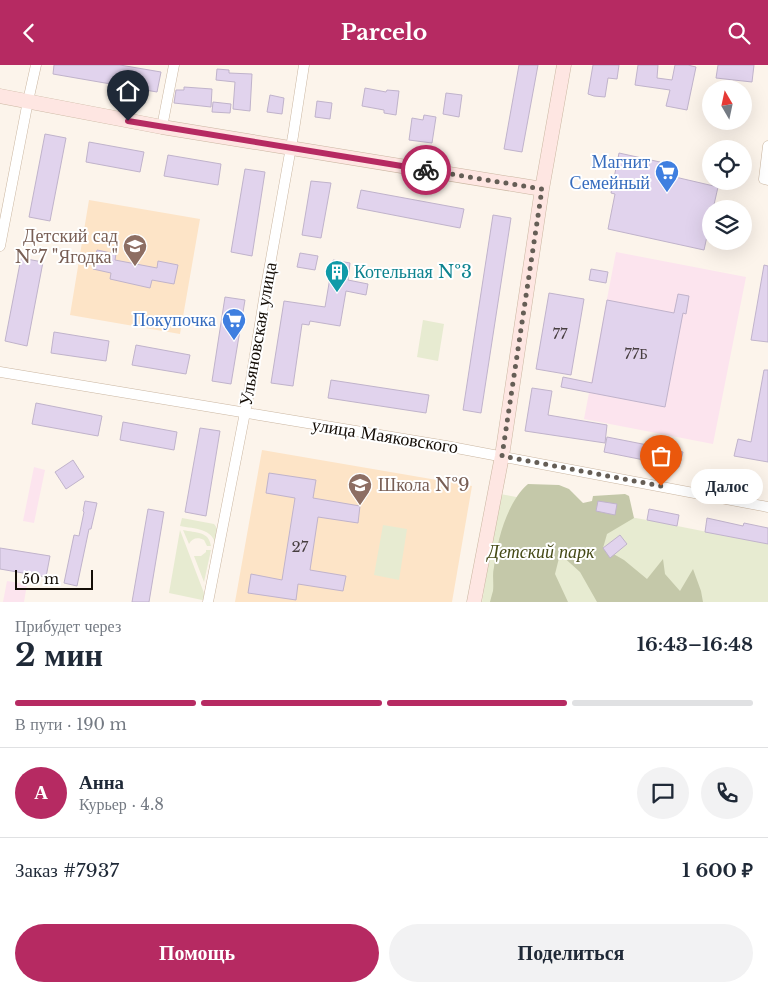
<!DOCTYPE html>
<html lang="ru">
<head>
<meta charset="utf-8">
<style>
	body { margin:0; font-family:"Libre Baskerville",serif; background:#f2f2f3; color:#1f2937; height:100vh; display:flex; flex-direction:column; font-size:19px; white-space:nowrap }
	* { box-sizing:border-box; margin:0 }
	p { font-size:16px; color:#747a83 }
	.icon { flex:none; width:28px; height:28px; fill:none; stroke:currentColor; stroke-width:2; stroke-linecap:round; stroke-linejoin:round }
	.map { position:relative; height:537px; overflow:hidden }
	.panel { display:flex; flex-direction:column; background:#fff; flex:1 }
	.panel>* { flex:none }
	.needle { width:32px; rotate:351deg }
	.fabs { position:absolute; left:702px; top:15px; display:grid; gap:10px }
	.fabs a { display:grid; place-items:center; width:50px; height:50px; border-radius:50%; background:#fff; box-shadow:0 5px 20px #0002; font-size:25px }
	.scale { position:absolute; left:15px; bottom:12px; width:78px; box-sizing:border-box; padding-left:5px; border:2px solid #140d06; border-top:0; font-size:14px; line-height:18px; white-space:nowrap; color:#140d06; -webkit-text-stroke:4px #fff; paint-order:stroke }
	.pin { position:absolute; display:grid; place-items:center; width:42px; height:42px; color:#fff; margin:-51px -21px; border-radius:50% 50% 50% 0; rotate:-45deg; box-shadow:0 0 5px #0007 }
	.pin .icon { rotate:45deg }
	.courier { position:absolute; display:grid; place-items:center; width:50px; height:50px; margin:-25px; border:4px solid #b62a62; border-radius:50%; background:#fff; color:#222; box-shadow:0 1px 6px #0007 }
	.bubble { position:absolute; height:35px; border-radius:18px; background:#fff; box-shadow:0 5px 20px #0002; font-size:16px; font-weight:700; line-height:35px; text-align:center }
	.summary em { font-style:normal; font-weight:700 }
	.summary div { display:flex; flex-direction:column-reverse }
	.summary { display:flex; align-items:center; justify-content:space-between; height:85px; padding:0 15px }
	h1 { font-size:32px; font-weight:700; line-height:38px }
	.bar { display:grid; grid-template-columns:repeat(4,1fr); gap:8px 5px; align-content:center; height:60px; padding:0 15px }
	.bar i { height:6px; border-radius:4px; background:#e0e1e3 }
	.bar .selected { background:#b62a62 }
	.bar p { grid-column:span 4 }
	.line { display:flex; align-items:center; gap:12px; padding:0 15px; border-top:1px solid #e0e1e3 }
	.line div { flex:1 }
	.round { display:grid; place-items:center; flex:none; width:52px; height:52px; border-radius:26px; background:#f2f2f3 }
	.cta { display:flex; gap:10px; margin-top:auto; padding:10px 15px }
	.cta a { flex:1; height:58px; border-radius:30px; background:#b62a62; color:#fff; font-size:20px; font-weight:700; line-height:58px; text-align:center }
	.cta a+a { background:#f2f2f3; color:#1f2937 }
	header { display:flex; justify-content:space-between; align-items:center; height:65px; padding:0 15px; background:#b62a62; color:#fff; font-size:22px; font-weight:700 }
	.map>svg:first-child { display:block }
	.industrial { fill:#fce4ee }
	.built { fill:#fde4c7 }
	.green { fill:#e7ebd1 }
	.forest { fill:#c4c8a9 }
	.building { fill:#e1d3ed; stroke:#c0b3cb }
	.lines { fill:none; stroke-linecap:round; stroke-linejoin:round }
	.minor-casing { stroke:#cab6a1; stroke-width:11 }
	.secondary-casing { stroke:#cab6a1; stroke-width:15 }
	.minor { stroke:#fff; stroke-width:10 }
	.secondary { stroke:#fee6e2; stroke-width:14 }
	.done { stroke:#655e56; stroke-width:5; stroke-dasharray:0 9 }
	.route { stroke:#b62a62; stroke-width:6 }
	.labels { text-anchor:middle; stroke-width:4; stroke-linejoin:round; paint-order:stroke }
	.number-label { font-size:15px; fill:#473e40 }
	.shop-label { font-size:18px; fill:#366cbe; stroke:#fff; text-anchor:end }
	.education-label { font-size:18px; fill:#785e54; stroke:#fff; text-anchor:end }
	.culture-label { font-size:18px; fill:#0d838f; stroke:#fff; text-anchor:start }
	.street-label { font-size:18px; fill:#140d06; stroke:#fff }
	.park-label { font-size:18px; font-style:italic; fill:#464a17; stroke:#fff }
</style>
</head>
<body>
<header><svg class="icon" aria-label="back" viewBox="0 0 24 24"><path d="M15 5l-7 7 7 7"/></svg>Parcelo<svg class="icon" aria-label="search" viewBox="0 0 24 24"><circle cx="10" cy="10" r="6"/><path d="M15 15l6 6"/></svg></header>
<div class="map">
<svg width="768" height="537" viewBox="0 0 768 537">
	<rect width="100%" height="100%" fill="#fcf4eb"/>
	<path class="industrial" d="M616,187l130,25 -33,167 -129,-25z
		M34,402l11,3 -11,53 -11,-2z
		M7,516l20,3 -3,18h-21z"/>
	<path class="built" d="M89,135l111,19 -20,115 -110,-19z
		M262,385l210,36 -20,116h-217z"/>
	<path class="green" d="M423,255l21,4 -6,37 -21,-4z
		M500,429l147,26 121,24v58h-286z
		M182,453l32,6c6,6 3,14 2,21 -4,-17 -21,-16 -36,-19z
		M383,460l24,4 -8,51 -25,-5z
		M180,465l27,71 -38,-8z
		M183,465c13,3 26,1 28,16h-4l-3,-6c-6,-3 -12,-2 -15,4z
		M206,485h5l-7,32 -10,-26h7l5,-4z"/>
	<path class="forest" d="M528,419l31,1 10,4 14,14 9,-2 1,-5 32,-2 4,2 5,22 -27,16 -4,14 21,12 23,19 16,-20 2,15 15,17 13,-22 8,22 2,11h-106l-17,-30 -20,-18 -5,20 13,28h-78c1,-4 2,-8 3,-11 1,-8 -1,-16 1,-24 3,-26 13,-65 34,-83z"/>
	<path class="building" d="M54,0h66l41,7 -4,20 -104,-18z
		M519,0h19l-16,87 -18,-3z
		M593,0h26l-2,14 -9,-1 -3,19 -11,-1 -6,-2z
		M638,0h20l-1,13 15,2 3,-15h13l8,2 -9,43 -21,-4 4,-16 -35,-5z
		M718,0h36l-2,17 -36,-4z
		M217,4l12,1v3l23,1 -2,37 -17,-2 2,-27 -19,-2z
		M184,22l28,2 -1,18 -37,-4 2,-13h8z
		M365,23l21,4 1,-2 12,1 -3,24 -12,-2v-3l-22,-4z
		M446,28l16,2 -3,22 -16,-3z
		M270,30l14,3 -2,16 -15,-2z
		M317,36l15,2 -2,16 -15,-2z
		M213,37l18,2 -1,9 -18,-1z
		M424,50l12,2 -4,26 -23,-3 3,-22 11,2z
		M45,69l21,4 -16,83 -21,-4z
		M89,77l55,10 -4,20 -54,-10z
		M619,88l41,9 -2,11 60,14 -5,22h-2v9l-7,32 -96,-21 7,-35 -4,-1z
		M168,90l53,9 -3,21 -54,-9z
		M245,104l20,3 -13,84 -21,-4z
		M311,116l20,2 -10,55 -19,-3z
		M361,125l103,19 -4,19 -103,-20z
		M493,150l18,3 -30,195 -18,-3z
		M97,185l19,4 -1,6 42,8 1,-7 20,4 -4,19 -22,-4 -2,8 -40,-9 1,-6 -18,-4z
		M300,188l18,3 -3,14 -18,-3z
		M21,193l22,4 -16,84 -22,-5z
		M333,195l17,3 -2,17 20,4 -2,11 -20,-4 -6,35 -30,-5 -1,4 -7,-1 -9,62 -22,-3 13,-82 41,6z
		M764,200l4,1v76l-17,-2z
		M591,204l17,3 -2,11 -17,-3z
		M549,228l35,6 -13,76 -35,-6z
		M678,229l11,2 -3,18 -3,-1 -18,94 -104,-20 2,-10 29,6 15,-83 67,13z
		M225,232l20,3 -14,84 -19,-3z
		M54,267l55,9 -3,20 -55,-8z
		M136,280l54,10 -4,19 -54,-9z
		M764,305h4v92l-34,-6 4,-17 13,3z
		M331,315l98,15 -3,18 -98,-15z
		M532,323l20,3 -4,24 59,10 -2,18 -80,-12z
		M36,338l66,13 -4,20 -66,-12z
		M123,357l54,10 -3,18 -54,-10z
		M200,363l20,3 -14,85 -21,-4z
		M607,372l76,15 -4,15 -75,-15z
		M73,395l11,17 -18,12 -11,-17z
		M269,408l47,7 -3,18 47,8 -2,17 -40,-6 -8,53 36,6 -3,15 -45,-7 -2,16 -48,-7 3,-19 31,6 13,-82 -29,-5z
		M85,436l12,2 -6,26h-2l-12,57 -13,-3 10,-48 5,1 5,-24 -1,-1z
		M598,436l19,3 -2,11 -19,-4z
		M148,444l16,3 -15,90h-17z
		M649,444l30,6 -2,11 -30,-6z
		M707,453l36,8 1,-3 24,5v16l-63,-12z
		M620,470l7,9 -17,14 -7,-10z
		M0,483l50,8 -4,21 -46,-8z"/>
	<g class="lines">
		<g class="minor-casing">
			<path id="minor" d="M162,62l12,-62
				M768,81l-4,33 4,1
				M0,181l28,-145 8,-36
				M0,307l446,74 322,61
				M208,537l41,-210 17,-105 27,-151 11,-71"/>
		</g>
		<g class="secondary-casing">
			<path id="secondary" d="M0,31l162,31 380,62
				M474,537l28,-146 40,-267 22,-124"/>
		</g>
		<use href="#minor" class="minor"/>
		<use href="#secondary" class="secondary"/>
	</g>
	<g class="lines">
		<path class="done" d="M426,105l116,19 -40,267 159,30"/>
		<path class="route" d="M128,56l298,49"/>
	</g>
	<defs>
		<g id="supermarket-pin" transform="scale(1.25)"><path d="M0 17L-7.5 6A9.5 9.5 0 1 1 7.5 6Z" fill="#3f7fe0" stroke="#fff"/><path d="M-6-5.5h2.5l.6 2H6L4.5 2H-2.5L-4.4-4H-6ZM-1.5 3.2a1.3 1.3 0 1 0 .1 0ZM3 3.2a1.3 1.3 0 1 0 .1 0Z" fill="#fff"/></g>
		<g id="school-pin" transform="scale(1.25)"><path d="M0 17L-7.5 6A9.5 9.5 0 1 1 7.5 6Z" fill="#8d6e63" stroke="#fff"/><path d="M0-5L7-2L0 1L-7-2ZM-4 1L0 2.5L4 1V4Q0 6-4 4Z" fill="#fff"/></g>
		<g id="building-pin" transform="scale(1.25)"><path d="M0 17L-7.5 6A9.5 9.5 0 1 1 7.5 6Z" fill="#0f9aa8" stroke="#fff"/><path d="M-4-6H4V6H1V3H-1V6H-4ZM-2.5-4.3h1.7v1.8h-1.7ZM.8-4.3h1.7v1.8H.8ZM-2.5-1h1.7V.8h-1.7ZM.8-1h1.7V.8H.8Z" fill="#fff"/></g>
	</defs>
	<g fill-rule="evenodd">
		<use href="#supermarket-pin" x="667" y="107"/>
		<use href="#school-pin" x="135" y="181"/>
		<use href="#building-pin" x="337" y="207"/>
		<use href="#supermarket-pin" x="234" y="255"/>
		<use href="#school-pin" x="360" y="420"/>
	</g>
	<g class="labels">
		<g class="number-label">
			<text x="560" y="274">77</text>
			<text x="636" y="294">77Б</text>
			<text x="300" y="487">27</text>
		</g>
		<g class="shop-label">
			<text x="650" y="103">Магнит<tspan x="650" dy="21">Семейный</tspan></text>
			<text x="216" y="261">Покупочка</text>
		</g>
		<g class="education-label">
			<text x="118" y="177">Детский сад<tspan x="118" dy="21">№7 "Ягодка"</tspan></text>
			<text x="378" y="426" text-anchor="start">Школа №9</text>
		</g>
		<g class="culture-label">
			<text x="354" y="213">Котельная №3</text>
		</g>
		<g class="street-label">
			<text transform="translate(258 269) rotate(-80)" y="6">Ульяновская улица</text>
			<text transform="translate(385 371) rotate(9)" y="6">улица Маяковского</text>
		</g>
		<g class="park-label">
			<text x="541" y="493">Детский парк</text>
		</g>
	</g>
</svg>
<div class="fabs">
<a><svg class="needle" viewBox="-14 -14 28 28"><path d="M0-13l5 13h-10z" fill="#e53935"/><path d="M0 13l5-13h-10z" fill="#747a83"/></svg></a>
<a><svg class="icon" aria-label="locate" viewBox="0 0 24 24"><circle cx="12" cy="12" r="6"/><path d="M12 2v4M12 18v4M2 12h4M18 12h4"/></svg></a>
<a><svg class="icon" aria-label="layers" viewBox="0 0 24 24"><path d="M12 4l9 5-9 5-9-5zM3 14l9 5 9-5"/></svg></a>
</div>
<div class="scale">50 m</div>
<div class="pin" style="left:661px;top:421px;background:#ea580c"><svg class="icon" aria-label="bag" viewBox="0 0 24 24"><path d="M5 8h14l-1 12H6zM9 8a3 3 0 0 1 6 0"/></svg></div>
<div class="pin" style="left:128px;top:56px;background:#1f2937"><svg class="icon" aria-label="home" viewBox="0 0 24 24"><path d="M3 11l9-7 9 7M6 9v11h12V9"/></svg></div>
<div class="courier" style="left:426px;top:105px"><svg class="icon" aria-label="bike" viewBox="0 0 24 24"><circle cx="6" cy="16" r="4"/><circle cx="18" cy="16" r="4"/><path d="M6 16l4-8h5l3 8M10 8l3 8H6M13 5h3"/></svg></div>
<div class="bubble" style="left:691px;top:404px;width:72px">Далос</div>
</div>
<section class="panel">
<div class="summary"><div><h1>2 мин</h1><p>Прибудет через</p></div><em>16:43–16:48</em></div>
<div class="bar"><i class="selected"></i><i class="selected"></i><i class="selected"></i><i></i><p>В пути · 190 m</p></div>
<div class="line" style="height:90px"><b class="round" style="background:#b62a62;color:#fff">А</b><div><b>Анна</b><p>Курьер · 4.8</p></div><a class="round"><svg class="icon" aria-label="chat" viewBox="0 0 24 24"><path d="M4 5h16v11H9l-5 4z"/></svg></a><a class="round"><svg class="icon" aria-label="phone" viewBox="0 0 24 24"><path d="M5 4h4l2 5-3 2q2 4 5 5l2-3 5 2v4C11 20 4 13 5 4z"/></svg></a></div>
<div class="line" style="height:65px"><div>Заказ #7937</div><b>1 600 ₽</b></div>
<div class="cta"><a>Помощь</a><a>Поделиться</a></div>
</section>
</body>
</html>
